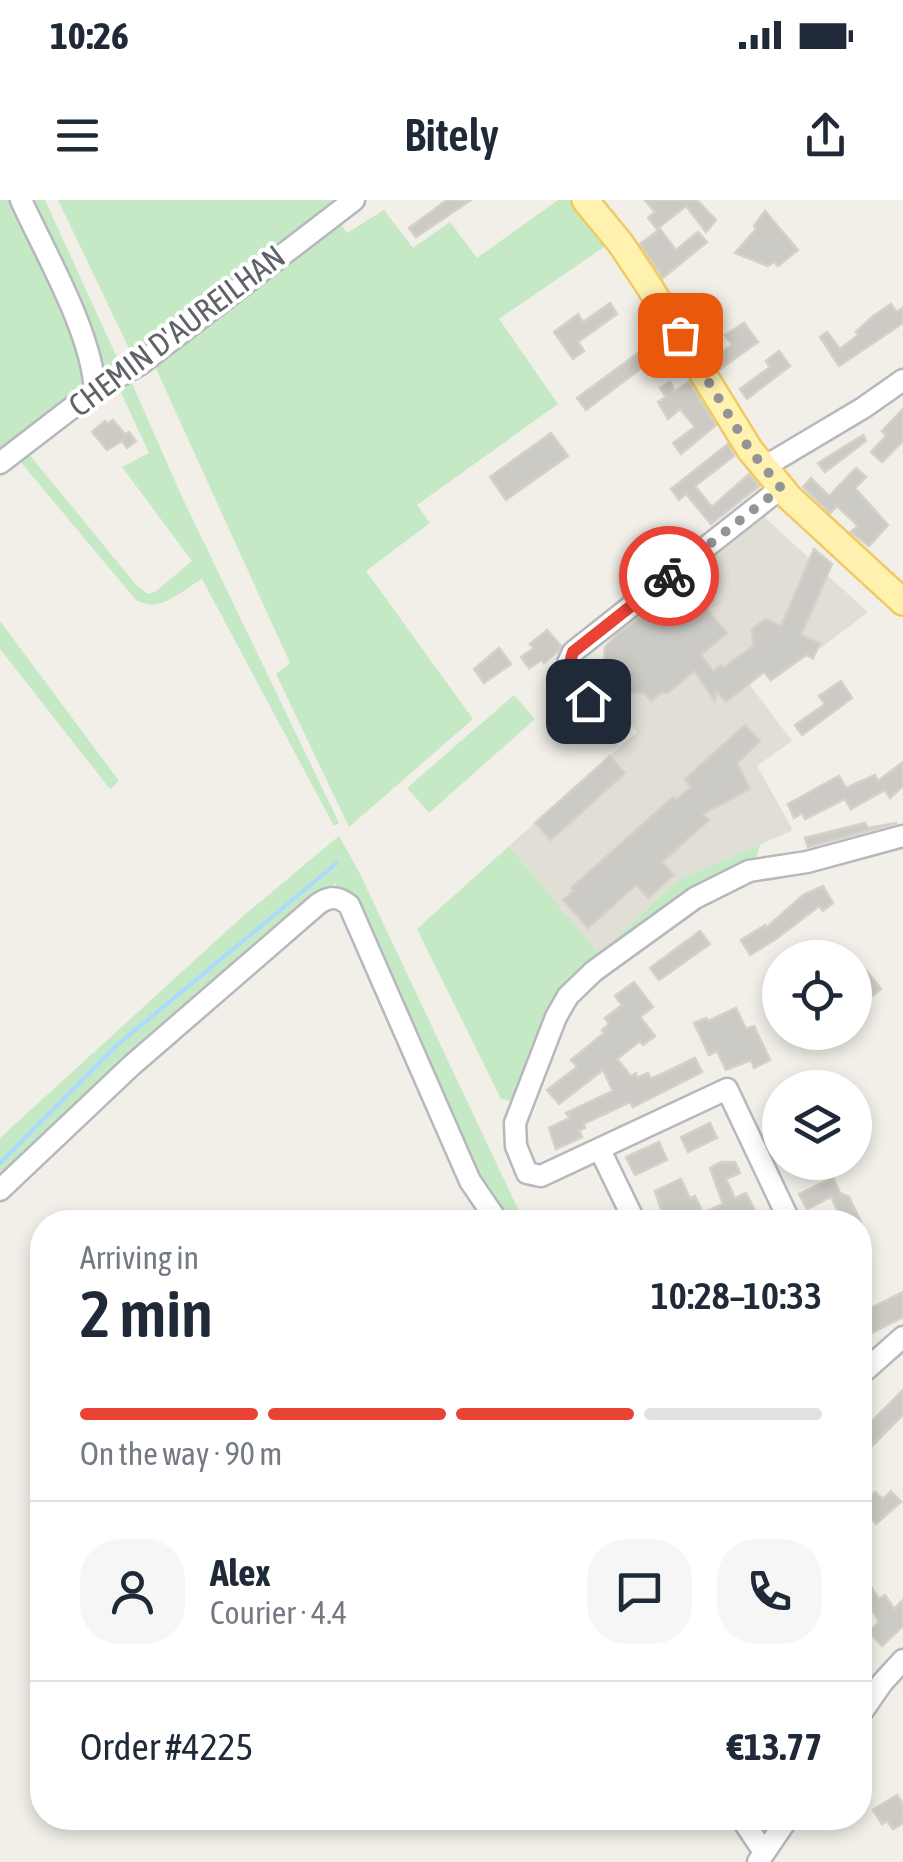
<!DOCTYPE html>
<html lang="en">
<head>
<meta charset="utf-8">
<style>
	body { margin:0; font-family:"Asap Condensed",sans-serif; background:#f6f6f7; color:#1f2937; height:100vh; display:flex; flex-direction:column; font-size:38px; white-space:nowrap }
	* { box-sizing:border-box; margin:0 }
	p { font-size:32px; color:#747a83 }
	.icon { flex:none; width:55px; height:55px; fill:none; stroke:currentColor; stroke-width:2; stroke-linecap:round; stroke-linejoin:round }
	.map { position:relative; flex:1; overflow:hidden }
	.sheet { position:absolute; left:30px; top:1010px; width:842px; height:620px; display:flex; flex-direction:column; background:#fff; border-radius:40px; box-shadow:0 5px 15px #0003 }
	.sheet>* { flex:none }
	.fabs { position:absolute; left:762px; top:740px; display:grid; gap:20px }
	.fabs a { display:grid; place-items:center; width:110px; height:110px; border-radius:50%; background:#fff; box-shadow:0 5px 15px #0003; font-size:50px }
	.pin { position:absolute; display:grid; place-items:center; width:85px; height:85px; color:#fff; margin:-42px; border-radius:20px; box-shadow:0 5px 15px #0006 }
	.courier { position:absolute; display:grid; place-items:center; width:100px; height:100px; margin:-50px; border:8px solid #ea4335; border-radius:50%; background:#fff; color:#222; box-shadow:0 2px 12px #0007 }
	.headline em { font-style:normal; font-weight:600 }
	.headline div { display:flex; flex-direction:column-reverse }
	.headline { display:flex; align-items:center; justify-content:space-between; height:170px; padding:0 50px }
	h1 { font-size:65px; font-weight:600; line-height:75px }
	.bar { display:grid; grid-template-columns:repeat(4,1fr); gap:15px 10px; align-content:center; height:120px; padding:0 50px }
	.bar i { height:12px; border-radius:8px; background:#e0e1e3 }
	.bar .on { background:#ea4335 }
	.bar p { grid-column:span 4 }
	.line { display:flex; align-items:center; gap:25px; padding:0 50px; border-top:2px solid #e0e1e3 }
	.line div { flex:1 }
	.round { display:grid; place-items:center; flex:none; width:105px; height:105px; border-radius:40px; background:#f6f6f7 }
	.status { display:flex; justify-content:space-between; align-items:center; height:70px; padding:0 50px; background:#fff; direction:ltr }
	.status svg { height:28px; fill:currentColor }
	header { display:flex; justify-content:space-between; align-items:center; height:130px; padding:0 50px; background:#fff; font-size:45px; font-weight:600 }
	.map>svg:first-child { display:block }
	.education { fill:#e1ded6 }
	.green { fill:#c5e8c5 }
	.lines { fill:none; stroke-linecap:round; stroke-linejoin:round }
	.stream { stroke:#aadaff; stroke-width:4 }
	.building { fill:#cccac5; stroke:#d6d1c6; stroke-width:2.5 }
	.minor-casing { stroke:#b5b8bc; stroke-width:25 }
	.major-casing { stroke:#f2c960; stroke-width:30 }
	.minor { stroke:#fff; stroke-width:20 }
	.major { stroke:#fff2af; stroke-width:25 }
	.done { stroke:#929495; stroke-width:10; stroke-dasharray:0 18 }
	.route { stroke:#ea4335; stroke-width:12 }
	.labels { text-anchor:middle; stroke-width:8; stroke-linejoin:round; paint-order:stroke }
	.street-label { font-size:32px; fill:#5f6368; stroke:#fff }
</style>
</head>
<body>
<div class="status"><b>10:26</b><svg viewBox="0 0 49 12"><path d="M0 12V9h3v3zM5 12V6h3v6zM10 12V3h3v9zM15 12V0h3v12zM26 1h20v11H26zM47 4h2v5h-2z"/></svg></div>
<header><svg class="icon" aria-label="menu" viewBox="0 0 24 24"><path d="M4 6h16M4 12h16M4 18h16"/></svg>Bitely<svg class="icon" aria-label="share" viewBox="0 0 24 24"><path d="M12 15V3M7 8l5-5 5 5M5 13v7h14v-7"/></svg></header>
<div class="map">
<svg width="903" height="1662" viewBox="0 0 903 1662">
	<rect width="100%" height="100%" fill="#f1efe8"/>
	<path class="education" d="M762,315l47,43 5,-9 18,15 -5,11 41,37 -51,39 -4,7 -8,-3 -41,17 -25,17 11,-4 42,56 -35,25 36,64 -116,51 -78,73 -90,-108 128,-114 -45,-56 14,-12 -1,-17 37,-35 2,2 15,-12 14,1 17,-14 -2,-16z"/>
	<path class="green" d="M0,0h15l74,165 -1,22 -88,70z
		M29,0h16l79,173 -12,2 -8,-6z
		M58,0h282l-11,8 18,25 37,-23 29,38 37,-26 27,36 81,-58h16l33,45 -108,74 59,85 -141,101 13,18 -64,48 107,148 -124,108 -73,-153 14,-11 -142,-312 -14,8z
		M130,179l52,118 157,326 -5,3 -132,-247c-22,12 -41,35 -66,21l-117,-140 9,-7 109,133 11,8 7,-2 37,-31 -70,-94 27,-14 -31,-67z
		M0,421l119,160 -9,8 -110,-140z
		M514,495l21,24 -106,94 -22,-25z
		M339,636l21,38 164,348h-32l-157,-339 -133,113 -202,187v-45l242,-221z
		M761,644l-6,16 -162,105 -78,137 -14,-3 -84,-170 92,-83 90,108 78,-73z"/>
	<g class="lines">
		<path class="stream" d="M0,963l116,-117 221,-183"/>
	</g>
	<path class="building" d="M447,0h24l-55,37 -7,-9z
		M645,0h52l19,20 -10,12 -20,-26 -29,23 -9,-11 7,-6z
		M765,11l33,39 -20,16 -4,-4 -6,4 -33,-13 21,-24 -2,-3z
		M660,29l16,21 22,-18 9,10 -44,36 -23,-34z
		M610,103l7,11 -39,28 6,9 -11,8 -19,-27 24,-18 5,8z
		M891,104l5,8 7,-4v15l-64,43 -19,-29 7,-5 13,17 18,-14 -2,-3 16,-15z
		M744,123l14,19 -39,28 -6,-11 19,-14 -7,-10z
		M661,136l7,12 -82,62 -9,-12z
		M779,151l11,15 -43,33 -7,-10 30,-22 -4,-6z
		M670,182l5,9 14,-9 27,43 -35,29 -8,-11 22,-16 -15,-18 -12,10 -10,-17 8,-5 -6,-9z
		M903,209v32l-21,21 -11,-10 15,-16 -4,-5z
		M113,220l12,14 4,-2 7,9 -9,7 -5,-7 -15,9 -15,-18 13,-11 3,3z
		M551,233l17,23 -62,44 -16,-23z
		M863,235l3,6 -41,31 -7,-9z
		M728,244l6,12 -39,30 17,21 37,-33 10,12 -48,38 -25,-30 -7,6 -8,-11z
		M856,268l10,9 -11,11 33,37 -19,21 -18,-14 7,-6 -21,-20 -7,7 -27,-26 8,-9 18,18z
		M814,349l18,15 -31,71 19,8 -7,15 -7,-3 -35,25 -7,-8 -38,30 -10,-11 -1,10 -21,-30 -26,22h-7l-10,8 -7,-8 -19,-1 -12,9 -21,-25 12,-9 1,-20 14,-14 40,-31 14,1 17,-14 37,44 -26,22 12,16 8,-6 2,3 30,-22 -1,-17 13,-10 16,7z
		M547,430l14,16 -3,5 -14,12 -2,-3 -13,8 -8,-11 13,-9 -4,-4z
		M499,448l12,16 -27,19 -10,-14z
		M841,481l11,17 -50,37 -7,-10 30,-21 -6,-8z
		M745,525l15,16 -23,22 13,26 -47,25 6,6 -47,42 12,13 -26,23 -12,-13 -48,43 -25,-28 11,-9 -3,-3 102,-91 3,3 15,-13 -6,-8z
		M610,556l15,17 -74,67 -16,-17z
		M903,562v24l-13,12 -5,-8 -34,19 -6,-10 -40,20 -3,-6 -8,5 -6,-14 51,-28 7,12 29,-13 3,6z
		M865,623l3,5 29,-5 -89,24 -3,-9z
		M823,686l10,17 -10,8 -4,-5 -43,33 -26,16 -9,-15 24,-15 1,3 37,-33z
		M700,731l10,13 -51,36 -9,-12z
		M867,771l14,18 -26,20v-28z
		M634,782l19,25 -13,10 15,19 -12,9 -3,-4 -23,18 14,17 5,-3 1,5 11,-5 3,6 44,-21 7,14 -69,35 -3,-5 -47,22 2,4 -6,2 3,7 -26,12 -7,-21 21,-10 -4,-5 47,-22 -10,-21 -44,34 -12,-14 30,-23 -6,-7 33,-27 -2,-3 7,-6 -4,-6 17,-13 -7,-9z
		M736,808l10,21 8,-3 16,34 -16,8 -3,-8 -25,10 -9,-19 -8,4 -15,-32 12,-5 2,3z
		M710,923l7,15 -29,14 -7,-15z
		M659,942l8,18 -32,15 -9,-18z
		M721,962h14l5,11 -14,6 9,19 11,-5 9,18 -25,11h-65l-10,-31 26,-12 9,19 5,-2 8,17 20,-9 -13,-36z
		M833,978l7,15 9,4 12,25h-18l-12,-25 -24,12 -8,-15z
		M903,1092v25l-43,22v-18l8,-4 -3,-6z
		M903,1190v25l-35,35 -8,-9v-8z
		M891,1291l10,11 -25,22 -3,-4 -3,2 -10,-10v-6l15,-14 8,7z
		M872,1388l7,11 6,-4 9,14 9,-9v26l-21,20 -13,-14 10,-10 -9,-16 -10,6v-16z
		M897,1595l6,9v19l-10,6 -6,-8 -5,3 -9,-14z"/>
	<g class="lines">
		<g class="minor-casing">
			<path id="minor" d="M21,0c25,55 70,131 74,190
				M0,263l95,-73 44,-25 215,-165
				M764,267l99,-59 40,-28
				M588,501l-20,-38 5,-11 208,-164
				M600,950l35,72
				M0,990l131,-124 187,-162c12,-8 20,-8 31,1l121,276 28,41
				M790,1022l-63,-133 -186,87 -14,-3 -11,-27 -1,-23 41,-106 12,-21 26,-25 101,-73 54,-27 58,-9 96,-26
				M860,1175l43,-38
				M860,1515l22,-32 21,-23
				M741,1618l23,34
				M758,1662l30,-44"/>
		</g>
		<g class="major-casing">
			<path id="major" d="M585,0l36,44 26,39 103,167 40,48 113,104"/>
		</g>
		<use href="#minor" class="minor"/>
		<use href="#major" class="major"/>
	</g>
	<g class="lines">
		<path class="done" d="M669,376l112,-88 -31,-38 -70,-115"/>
		<path class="route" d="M588,501c-10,-16 -23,-30 -15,-49l96,-76"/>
	</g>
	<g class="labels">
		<g class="street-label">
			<text transform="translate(177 131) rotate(-37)" y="11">CHEMIN D'AUREILHAN</text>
		</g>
	</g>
</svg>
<div class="fabs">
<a><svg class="icon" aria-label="locate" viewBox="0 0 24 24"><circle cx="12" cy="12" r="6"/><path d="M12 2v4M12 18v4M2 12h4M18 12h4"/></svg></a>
<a><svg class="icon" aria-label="layers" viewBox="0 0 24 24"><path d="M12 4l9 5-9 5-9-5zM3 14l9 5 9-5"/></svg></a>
</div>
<div class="pin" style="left:680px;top:135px;background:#ea580c"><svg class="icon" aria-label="bag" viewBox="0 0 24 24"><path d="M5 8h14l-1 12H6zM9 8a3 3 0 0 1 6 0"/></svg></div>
<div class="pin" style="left:588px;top:501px;background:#1f2937"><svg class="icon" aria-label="home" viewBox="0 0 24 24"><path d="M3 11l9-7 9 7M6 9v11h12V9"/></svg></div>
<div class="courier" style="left:669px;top:376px"><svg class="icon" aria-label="bike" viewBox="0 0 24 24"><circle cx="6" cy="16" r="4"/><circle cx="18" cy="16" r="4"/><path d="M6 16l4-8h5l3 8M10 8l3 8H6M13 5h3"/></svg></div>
<section class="sheet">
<div class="headline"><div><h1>2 min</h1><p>Arriving in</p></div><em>10:28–10:33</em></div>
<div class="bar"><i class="on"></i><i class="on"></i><i class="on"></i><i></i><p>On the way · 90 m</p></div>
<div class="line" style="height:180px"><a class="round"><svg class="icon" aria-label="person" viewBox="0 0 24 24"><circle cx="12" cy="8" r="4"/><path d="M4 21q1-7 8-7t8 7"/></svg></a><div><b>Alex</b><p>Courier · 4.4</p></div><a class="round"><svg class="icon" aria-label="chat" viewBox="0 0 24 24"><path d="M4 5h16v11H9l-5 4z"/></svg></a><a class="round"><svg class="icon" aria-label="phone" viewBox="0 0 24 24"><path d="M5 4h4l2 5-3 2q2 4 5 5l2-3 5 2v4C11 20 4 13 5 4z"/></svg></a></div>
<div class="line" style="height:130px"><div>Order #4225</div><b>€13.77</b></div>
</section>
</div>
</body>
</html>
